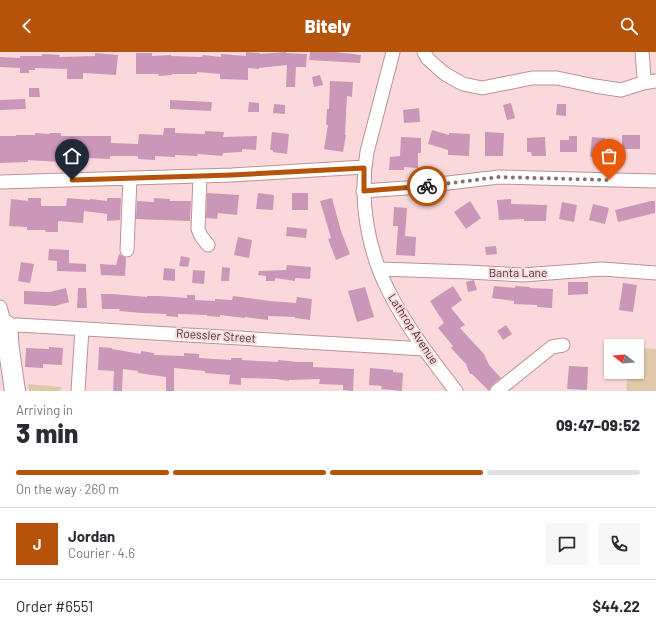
<!DOCTYPE html>
<html lang="en">
<head>
<meta charset="utf-8">
<style>
	body { margin:0; font-family:Barlow,sans-serif; background:#f7f7f7; color:#2b2b33; height:100vh; display:flex; flex-direction:column; font-size:15px; white-space:nowrap }
	* { box-sizing:border-box; margin:0 }
	p { font-size:13px; color:#7c7c81 }
	.icon { flex:none; width:22px; height:22px; fill:none; stroke:currentColor; stroke-width:2; stroke-linecap:round; stroke-linejoin:round }
	.map { position:relative; height:339px; overflow:hidden }
	.side { display:flex; flex-direction:column; background:#fff; flex:1 }
	.side>* { flex:none }
	.needle { width:26px; rotate:287deg }
	.tools { position:absolute; left:604px; top:287px; display:grid; gap:8px }
	.tools a { display:grid; place-items:center; width:40px; height:40px; border-radius:0px; background:#fff; box-shadow:0 1px 3px #0004; font-size:20px }
	.pin { position:absolute; display:grid; place-items:center; width:34px; height:34px; color:#fff; margin:-41px -17px; border-radius:50% 50% 50% 0; rotate:-45deg; box-shadow:0 0 4px #0007 }
	.pin .icon { rotate:45deg }
	.courier { position:absolute; display:grid; place-items:center; width:40px; height:40px; margin:-20px; border:3px solid #b45309; border-radius:50%; background:#fff; color:#222; box-shadow:0 1px 5px #0007 }
	.summary em { font-style:normal; font-weight:800 }
	.summary div { display:flex; flex-direction:column-reverse }
	.summary { display:flex; align-items:center; justify-content:space-between; height:68px; padding:0 16px }
	h1 { font-size:26px; font-weight:800; line-height:30px }
	.bar { display:grid; grid-template-columns:repeat(4,1fr); gap:6px 4px; align-content:center; height:48px; padding:0 16px }
	.bar i { height:5px; border-radius:3px; background:#e1e1e2 }
	.bar .active { background:#b45309 }
	.bar p { grid-column:span 4 }
	.line { display:flex; align-items:center; gap:10px; padding:0 16px; border-top:1px solid #e1e1e2 }
	.line div { flex:1 }
	.round { display:grid; place-items:center; flex:none; width:42px; height:42px; border-radius:0px; background:#f7f7f7 }
	header { display:flex; justify-content:space-between; align-items:center; height:52px; padding:0 16px; background:#b45309; color:#fff; font-size:18px; font-weight:800 }
	.map>svg:first-child { display:block }
	.green { fill:#dfc9a9 }
	.building { fill:#cb97b8 }
	.lines { fill:none; stroke-linecap:round; stroke-linejoin:round }
	.minor-casing { stroke:#ba9396; stroke-width:15 }
	.highway-casing { stroke:#ba9396; stroke-width:22 }
	.minor { stroke:#fff; stroke-width:13 }
	.highway { stroke:#fff; stroke-width:20 }
	.done { stroke:#867071; stroke-width:4; stroke-dasharray:0 7.2 }
	.route { stroke:#b45309; stroke-width:5 }
	.labels { text-anchor:middle; stroke-width:4; stroke-linejoin:round; paint-order:stroke }
	.street-label { font-size:12px; fill:#473738; stroke:#fbd9db }
</style>
</head>
<body>
<header><svg class="icon" aria-label="back" viewBox="0 0 24 24"><path d="M15 5l-7 7 7 7"/></svg>Bitely<svg class="icon" aria-label="search" viewBox="0 0 24 24"><circle cx="10" cy="10" r="6"/><path d="M15 15l6 6"/></svg></header>
<div class="map">
<svg width="656" height="339" viewBox="0 0 656 339">
	<rect width="100%" height="100%" fill="#fbd9db"/>
	<path class="green" d="M637,296l19,1v42h-30l2,-19h9z
		M28,332l33,3 -1,4h-31z"/>
	<path class="building" d="M246,0l14,1v1l26,-2v1l21,1 -1,13h-10l-1,20h-9l1,-22 -28,3v1l-11,-1v12l-28,-1v-5l-23,-2v2h-25v1l-13,1 -1,-2h-22v-21h16v3l19,-1v1l31,1 1,-2 18,2v-3l25,2z
		M310,0h25l26,3 -1,8 -51,-3z
		M95,1l23,2 -2,20 -33,-2v6h-16v-10l-32,-1v2h-6v3h-9v-5l-20,-1v-10l20,1v-2h22v-2l18,1 -1,2 36,-1z
		M320,23l3,10 -9,2 -2,-10z
		M330,29l23,1 -1,15 -5,-1 -2,39h1l-3,17 -19,-3 4,-24h-2l1,-16h2z
		M29,36h10l1,9h-11z
		M25,47l1,10 -26,1v-10z
		M170,48l42,2 -1,9 -41,-2z
		M249,50l10,1v9h-11z
		M511,51l4,15 -8,2 -4,-15z
		M274,52l11,1v9l-12,-1z
		M557,52h9v12l-10,-1z
		M419,56l1,14 -16,1 -1,-13z
		M164,76h11v5l30,1v-3l19,1 -1,5 34,-1 -1,14 -14,-1v3l-19,1 -1,3 -24,-2 -1,2 -22,-1v2l-20,-1v4l-17,-1v-3h-28v3l-22,-1v2h-29v2l-31,-2v2l-28,1v-27h16v-1h19v-2l15,1v-1h11v3h50v7l27,1 1,-10 24,1z
		M432,78l17,5v-2l21,1 -1,22 -21,-1v-5l-20,-6z
		M272,80l17,2 -2,20 -14,-2v-2h-3z
		M485,80l19,1 -1,23h-18z
		M622,83h18v14h-18z
		M569,84h8v16h-17v-12h9z
		M401,85l20,1v15h-3v15l-14,-1v3h-15l1,-13 10,-1z
		M545,85l1,19h-14l-1,-4h-4v-14z
		M592,85l13,1 -1,20 -14,-1z
		M207,141l32,2 -2,20 -19,-2 -1,6 -11,-1z
		M258,141l16,2 -1,15 -17,-1z
		M292,141h16v17h-16z
		M28,146h13v8h25l1,-8 23,2v-1l17,2v-3h14l-1,22 -13,1v-7l-23,-3 -1,12 -25,-2v11h-13l1,-2h-19v-3l-18,-1 2,-27 17,2z
		M154,146l16,1v2h21l-1,20 -54,-2 1,-18 17,1z
		M332,146l9,33 9,23 -14,6 -8,-21 3,-1 -11,-37z
		M511,147v5l36,1 -1,16h-22v-2l-25,1 -2,-20z
		M470,149l11,17 -15,11 -12,-17z
		M651,149h4v12l-37,9 -3,-12z
		M562,150l15,3 -3,17 -15,-3z
		M593,152l16,4 -4,16 -16,-4z
		M394,155l13,1 -2,28 11,1 -1,19 -19,-1 2,-29h-5z
		M287,175l20,2 -1,9 -20,-2z
		M238,185l14,3 -3,18 -15,-3z
		M496,194l1,8 -11,1 -1,-8z
		M49,197l20,1v13l17,1v8l-29,-1v-10l-9,-1z
		M119,202l7,4 -1,18 -24,-1 -1,-11 16,1z
		M181,204l9,2 -2,9 -9,-1z
		M21,210l13,2 -4,19 -12,-2z
		M287,213l24,2 -1,12 -15,-1v3l-20,-3v3h-9v-5l-8,-1 1,-4 27,-1z
		M222,215l8,1 -1,13h-8z
		M164,216l11,1v12l-12,-1z
		M193,218l12,1 -1,13 -12,-1z
		M474,228l3,10 -9,2 -2,-10z
		M568,230h20v12l-20,1z
		M623,231l14,2 -4,27 -14,-2z
		M453,234l9,14 -11,8 14,17 -5,3 24,26 5,11 12,13 -9,7 -2,3 -1,3 -17,-17h-2l-4,-10 -15,-16 2,-2 -15,-18 6,-5 -14,-22z
		M494,234l21,2v-2l15,1v1l23,1 -1,19 -15,-1v-2l-23,-1v-3l-22,-3z
		M365,235l9,30 -17,5 -9,-31z
		M66,236l3,14 -14,4 -31,-2v-13l26,1z
		M78,236h8l1,20h-10z
		M101,242h12l34,3v-1h12l28,2v-3h8v5l20,1v-2l17,1 1,-4 37,5 26,2 1,-6 15,2 -2,21 -15,-2v-1l-27,-1v4l-23,-3v1l-25,-3v2l-13,-1v-1l-29,-1v3l-12,-1v-2l-24,-1 -23,-2 1,-2h-18z
		M506,273l6,9 -9,6 -6,-9z
		M49,295l14,1 -1,17 -19,-1v4l-18,-1 1,-19 23,1z
		M99,295l13,1v1l29,5v-3l13,2v2l30,1v-3l15,1v4l32,2v-2h11v2l36,2v-2l20,2h15v5l41,2 -1,22 -10,-1v-5l-24,-1 1,-5 -31,1v1l-13,-2 -35,-1v7l-12,-1 1,-9 -25,-2v-2l-31,-3v23h-8v-14l-28,-4v-2l-15,-2 -1,22h-9l1,-20 -16,-1z
		M569,314l19,1 -1,23 -20,-1z
		M370,316l23,2v2l10,1 -1,18 -21,-2 1,-3 -13,-1z"/>
	<g class="lines">
		<g class="minor-casing">
			<path id="minor" d="M393,0l-26,100c-8,46 0,96 21,138 18,36 43,69 68,101
				M424,0l4,7 17,15 18,10 19,4 50,-10h25l38,8 26,4 22,-7 1,-6 -2,-25
				M643,31l13,-2
				M200,124l-2,53 3,7 7,9
				M0,130l232,-7 132,-8
				M363,139l43,-3 93,-11 157,4
				M127,198l3,-72
				M379,217l89,3 55,3 79,-6 54,4
				M0,255l3,11 4,8 11,-1c136,7 271,16 406,24
				M78,339l4,-62
				M497,339l55,-44 11,-2"/>
		</g>
		<g class="highway-casing">
			<path id="highway" d="M7,274l2,24 6,41"/>
		</g>
		<use href="#minor" class="minor"/>
		<use href="#highway" class="highway"/>
	</g>
	<g class="lines">
		<path class="done" d="M427,134l72,-9 110,3"/>
		<path class="route" d="M72,128l160,-5 132,-7v23l63,-5"/>
	</g>
	<g class="labels">
		<g class="street-label">
			<text x="518" y="225">Banta Lane</text>
			<text transform="translate(413 277) rotate(57)" y="4">Lathrop Avenue</text>
			<text transform="translate(216 284) rotate(4)" y="4">Roessler Street</text>
		</g>
	</g>
</svg>
<div class="tools">
<a><svg class="needle" viewBox="-14 -14 28 28"><path d="M0-13l5 13h-10z" fill="#e53935"/><path d="M0 13l5-13h-10z" fill="#7c7c81"/></svg></a>
</div>
<div class="pin" style="left:609px;top:128px;background:#ea580c"><svg class="icon" aria-label="bag" viewBox="0 0 24 24"><path d="M5 8h14l-1 12H6zM9 8a3 3 0 0 1 6 0"/></svg></div>
<div class="pin" style="left:72px;top:128px;background:#1f2937"><svg class="icon" aria-label="home" viewBox="0 0 24 24"><path d="M3 11l9-7 9 7M6 9v11h12V9"/></svg></div>
<div class="courier" style="left:427px;top:134px"><svg class="icon" aria-label="bike" viewBox="0 0 24 24"><circle cx="6" cy="16" r="4"/><circle cx="18" cy="16" r="4"/><path d="M6 16l4-8h5l3 8M10 8l3 8H6M13 5h3"/></svg></div>
</div>
<section class="side">
<div class="summary"><div><h1>3 min</h1><p>Arriving in</p></div><em>09:47–09:52</em></div>
<div class="bar"><i class="active"></i><i class="active"></i><i class="active"></i><i></i><p>On the way · 260 m</p></div>
<div class="line" style="height:72px"><b class="round" style="background:#b45309;color:#fff">J</b><div><b>Jordan</b><p>Courier · 4.6</p></div><a class="round"><svg class="icon" aria-label="chat" viewBox="0 0 24 24"><path d="M4 5h16v11H9l-5 4z"/></svg></a><a class="round"><svg class="icon" aria-label="phone" viewBox="0 0 24 24"><path d="M5 4h4l2 5-3 2q2 4 5 5l2-3 5 2v4C11 20 4 13 5 4z"/></svg></a></div>
<div class="line" style="height:52px"><div>Order #6551</div><b>$44.22</b></div>
</section>
</body>
</html>
